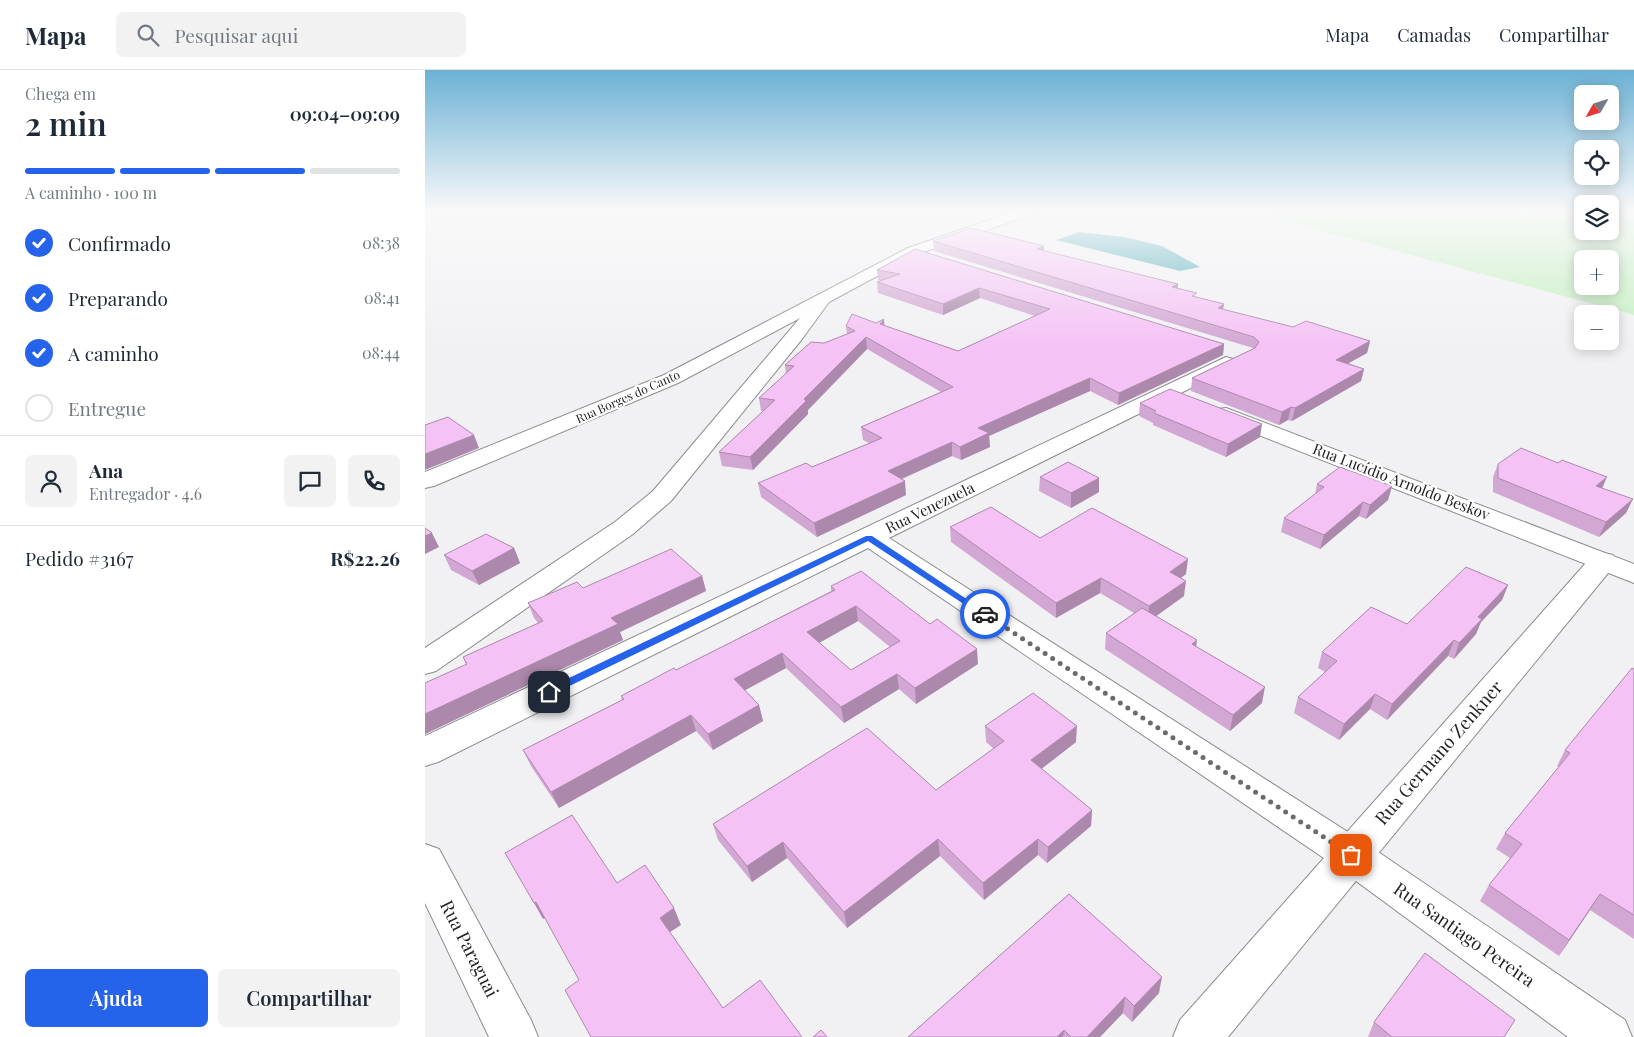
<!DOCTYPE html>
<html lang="pt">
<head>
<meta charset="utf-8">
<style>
	body { margin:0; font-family:"Playfair Display",serif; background:#f2f2f3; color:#1f2937; height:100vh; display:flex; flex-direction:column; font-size:19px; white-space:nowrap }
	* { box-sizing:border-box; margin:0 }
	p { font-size:16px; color:#747a83 }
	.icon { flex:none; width:28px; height:28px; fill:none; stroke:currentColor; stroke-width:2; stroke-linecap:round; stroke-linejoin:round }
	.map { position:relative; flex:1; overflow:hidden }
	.details { display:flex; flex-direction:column; background:#fff; width:425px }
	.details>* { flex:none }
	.needle { width:32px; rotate:231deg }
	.tools { position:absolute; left:1149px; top:15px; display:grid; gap:10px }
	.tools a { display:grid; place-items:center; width:45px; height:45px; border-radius:8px; background:#fff; box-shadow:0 2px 12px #0003; font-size:25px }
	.pin { position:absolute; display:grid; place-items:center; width:42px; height:42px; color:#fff; margin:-21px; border-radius:10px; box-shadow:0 2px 8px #0006 }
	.courier { position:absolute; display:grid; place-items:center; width:50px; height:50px; margin:-25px; border:4px solid #2563eb; border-radius:50%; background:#fff; color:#222; box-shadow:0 1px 6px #0007 }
	.head em { font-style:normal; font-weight:600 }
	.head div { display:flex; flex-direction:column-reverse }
	.head { display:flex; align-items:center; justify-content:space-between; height:85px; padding:0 25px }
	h1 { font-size:32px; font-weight:600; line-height:38px }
	.bar { display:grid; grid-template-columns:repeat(4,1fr); gap:8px 5px; align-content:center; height:60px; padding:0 25px }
	.bar i { height:6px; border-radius:4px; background:#e0e1e3 }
	.bar .on { background:#2563eb }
	.bar p { grid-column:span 4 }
	.line { display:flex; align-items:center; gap:12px; padding:0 25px; border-top:1px solid #e0e1e3 }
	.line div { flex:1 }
	.round { display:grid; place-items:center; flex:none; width:52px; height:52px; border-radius:8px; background:#f2f2f3 }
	ol { padding:0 25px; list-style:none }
	li { display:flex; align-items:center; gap:15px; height:55px }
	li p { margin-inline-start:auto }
	li .icon { padding:5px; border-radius:50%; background:#2563eb; color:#fff; stroke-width:4 }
	li:last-child { color:#747a83 }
	li i { width:28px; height:28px; border:2px solid #e0e1e3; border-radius:50% }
	.cta { display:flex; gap:10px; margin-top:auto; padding:10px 25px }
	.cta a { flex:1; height:58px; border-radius:8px; background:#2563eb; color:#fff; font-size:20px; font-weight:600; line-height:58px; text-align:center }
	.cta a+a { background:#f2f2f3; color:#1f2937 }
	header { display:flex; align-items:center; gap:30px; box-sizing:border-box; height:70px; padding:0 25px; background:#fff; border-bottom:1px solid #e0e1e3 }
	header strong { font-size:24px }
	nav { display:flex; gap:28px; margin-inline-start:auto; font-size:18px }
	.search { width:350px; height:45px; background:#f2f2f3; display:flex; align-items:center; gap:12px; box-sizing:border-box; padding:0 18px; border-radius:8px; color:#747a83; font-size:19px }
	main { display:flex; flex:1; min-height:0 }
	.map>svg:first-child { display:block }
	.green { fill:#c4f0c0; fill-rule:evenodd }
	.water { fill:#4facb6 }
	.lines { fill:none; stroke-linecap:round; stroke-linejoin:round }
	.minor-casing { stroke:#8b8b8e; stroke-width:2 }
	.tertiary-casing { stroke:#8b8b8e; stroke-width:2 }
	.minor { fill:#fff; fill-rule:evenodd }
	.tertiary { fill:#fff; fill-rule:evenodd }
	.wall { fill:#d3a7d4; fill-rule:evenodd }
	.shaded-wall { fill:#ac88ac }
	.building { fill:#f5c2f6; stroke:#ac88ac; fill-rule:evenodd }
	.route { fill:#2563eb }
	.done { stroke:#6b6b6d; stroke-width:5; stroke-dasharray:0 9 }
	.labels { text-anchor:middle; stroke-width:4.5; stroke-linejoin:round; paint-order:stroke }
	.far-street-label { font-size:12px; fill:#232324; stroke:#fff }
	.street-label { font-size:15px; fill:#232324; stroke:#fff }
	.near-street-label { font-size:18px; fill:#232324; stroke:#fff }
</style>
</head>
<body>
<header>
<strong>Mapa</strong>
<div class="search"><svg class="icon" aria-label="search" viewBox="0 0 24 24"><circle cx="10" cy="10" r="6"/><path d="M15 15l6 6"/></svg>Pesquisar aqui</div>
<nav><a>Mapa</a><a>Camadas</a><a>Compartilhar</a></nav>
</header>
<main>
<section class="details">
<div class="head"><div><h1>2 min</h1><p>Chega em</p></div><em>09:04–09:09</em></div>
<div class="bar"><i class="on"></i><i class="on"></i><i class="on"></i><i></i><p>A caminho · 100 m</p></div>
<ol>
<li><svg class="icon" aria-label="check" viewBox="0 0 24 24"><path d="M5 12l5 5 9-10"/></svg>Confirmado<p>08:38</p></li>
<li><svg class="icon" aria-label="check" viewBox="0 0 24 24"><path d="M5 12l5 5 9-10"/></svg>Preparando<p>08:41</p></li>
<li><svg class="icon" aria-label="check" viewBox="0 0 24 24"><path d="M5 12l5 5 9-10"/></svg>A caminho<p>08:44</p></li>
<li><i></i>Entregue</li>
</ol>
<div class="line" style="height:90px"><a class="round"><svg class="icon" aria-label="person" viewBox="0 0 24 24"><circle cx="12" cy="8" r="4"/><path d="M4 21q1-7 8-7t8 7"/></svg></a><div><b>Ana</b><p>Entregador · 4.6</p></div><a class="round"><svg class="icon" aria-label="chat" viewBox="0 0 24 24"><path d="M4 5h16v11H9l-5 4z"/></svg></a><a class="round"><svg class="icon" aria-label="phone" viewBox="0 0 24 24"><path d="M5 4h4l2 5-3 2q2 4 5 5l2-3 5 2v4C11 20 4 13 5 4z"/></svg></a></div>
<div class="line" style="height:65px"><div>Pedido #3167</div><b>R$22.26</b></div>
<div class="cta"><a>Ajuda</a><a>Compartilhar</a></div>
</section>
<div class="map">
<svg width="1209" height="967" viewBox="0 0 1209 967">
	<rect width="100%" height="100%" fill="#f1f1f4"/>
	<path class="green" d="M820,140h337l1,21h27v-21h24v105zM1158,189h27v27h-27z"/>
	<path class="water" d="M654,162l45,5 38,9 38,21 -20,4 -124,-31z"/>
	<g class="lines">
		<g class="minor-casing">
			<path id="minor" d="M593,140h19l-1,3 -118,41 -89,48 -27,37 -131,162 -38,33 -197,137 -11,3v-26l190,-126 38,-31 147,-173 -122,65 -244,103 -9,2v-16l239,-97 244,-127z
				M801,287l7,2 3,4 -3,4 -344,171 476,305 260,177 7,17h-64l-231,-170 -469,-319 -430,214 -13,4v-30z
				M801,338l408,156v19l-416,-164 -3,-5 3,-5z
				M0,774l14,5 92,171 7,17h-49l-64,-134z"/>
		</g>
		<g class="tertiary-casing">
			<path id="tertiary" d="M1178,483l10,2 4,6 -4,6 -385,470h-55l7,-17 413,-465z"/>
		</g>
		<use href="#minor" class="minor"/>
		<use href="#tertiary" class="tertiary"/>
	</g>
	<path class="wall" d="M508,171l111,10 134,33v5l18,8 28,7 -1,5 70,18 77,14 -3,12 -19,10 16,6 -3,12 -69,40 -4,-1 -9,5 -88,-34 1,-13 61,-29v-1l-319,-97z
		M490,179l309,95 -1,11 -105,50 -28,-14 -25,11 -76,34 1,11 -29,13 -9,-4 -50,23 4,16 -89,42 -56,-40 -3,-14 54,-16 57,-24 -6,-3 -2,-13 80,-35 -74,-43 -59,61v4l-55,56 -31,-4 -3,-14 44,-41h-2l-2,-13 27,-24 -1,-9 39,-22 23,-9 -1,-8 38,-1 74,26 77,-35 -55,-18 -37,17 -65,-22 -1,-11 4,-1 -3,-1 -1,-10z
		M715,333l120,34 -34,20 -73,-32v-2l-14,-7z
		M1073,394l128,49 -27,24 -106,-45v-15z
		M615,407l59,15 -28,16 -32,-17z
		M892,414l75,2 -4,14 -22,19 -7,-3 -39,33 -39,-17 3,-14 31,-24z
		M525,457l90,11 146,36 -5,4 3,18 -28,20 40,30 66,57 -32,28 -125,-82 1,-16 28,-20 -34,-20 -44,25 -105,-76z
		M89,478l6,15 -41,22 -28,-15 -7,-15z
		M277,506l4,15 -86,41 3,8 -198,94v-51l41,-18 -3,-8 75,-34 -4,-5 -6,-15 55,-15z
		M1083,515l-6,15 -21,22 -5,12 -22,25 -6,-3 -61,64 -17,-11 -31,31 -45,-27 4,-16 27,-25 -7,-4 4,-16 85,-28z
		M406,516l147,78 -62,40 -17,-15 -55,34 -58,-55 -41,22 14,15 4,16 -50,29 -17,-19 -137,77 -28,-42 -8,-16 99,-50 -1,-4 55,-26 155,-79zM433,551l32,26 -39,23 -32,-27z
		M1209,599v270l-44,-29 -31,46 -79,-55 9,-16 21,-27 -14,-9 9,-16 54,-66 -2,-1 8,-16z
		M560,656l91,16 -35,27 51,41 -1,16 -44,37 -9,-8 -54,45 -44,-44 -93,72 -60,-70 -35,24 -34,-42 -5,-16 223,-34 58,-41 -8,-7z
		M644,824l90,99 -27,29 -9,-9 -23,24h-192z
		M949,952l130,15h-136z"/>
	<path class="shaded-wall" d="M619,176v10l-7,-7z
		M753,214l-1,11 -5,-8z
		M554,218l1,10 -37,17v-11z
		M799,234l-2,11 -4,-7z
		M459,249l1,12 -5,-7z
		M441,267l1,12 -59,61v4l-55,56 -3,-13 54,-58z
		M945,271l-3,12 -34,19 3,-12z
		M799,274l-1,11 -105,50 1,-12z
		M939,299l-3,12 -69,40 3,-13z
		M665,308v13l-101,45 1,11 -29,13 -1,-13 18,-19z
		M866,337l-3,13 -9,5 3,-13z
		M837,354l-2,13 -34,20 2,-13z
		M49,365l5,13 -54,22v-16z
		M527,372v14l-62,28 -2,-13z
		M1182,407l-6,14 -5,-5z
		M674,408v14l-28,16v-15z
		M480,411l1,14 -89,42 -3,-14z
		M967,416l-4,14 -22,19 4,-14z
		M1208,429l-7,14 -27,24 7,-15z
		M938,432l-4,14 -39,33 4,-14z
		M7,463l7,14 -14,7v-18z
		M89,478l6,15 -41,22 -7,-14z
		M763,489l-2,15 -18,13 2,-15z
		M277,506l4,15 -86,41 3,8 -198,94v-20l186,-96z
		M676,508l-1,15 -44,25v-15z
		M761,511l-2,15 -36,26 1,-16z
		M1083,515l-6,15 -21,22 -5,12 -22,25 5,-16 19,-26z
		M431,536l2,15 -48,27 -3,-16z
		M772,570l-2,15 -3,-11z
		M1029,570l-6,16 -61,64 5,-16z
		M552,579l1,15 -62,40 -1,-16z
		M357,583l4,15 -48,26 -4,-15z
		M472,604l2,15 -55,34 -3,-16z
		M840,617l-3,16 -32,28 3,-16z
		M950,624l-5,15 -31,31 5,-16z
		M334,635l4,16 -50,29 -5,-16z
		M266,645l5,16 -137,77 -8,-16z
		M652,656l-1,16 -45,35v-17z
		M667,740l-1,16 -44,37 1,-16z
		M513,769l2,17 -93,72 -3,-16z
		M613,769v16l-54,45 -1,-17z
		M358,772l4,16 -35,24 -5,-16z
		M1175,824l-10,16 -31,46 10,-16z
		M111,832l9,16 -2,1 -9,-16z
		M249,838l7,17 -14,9 -7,-16z
		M737,907l-3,16 -27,29 2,-16z
		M700,927l-2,16 -23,24h-13z
		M639,960l-1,7h-6z"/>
	<path class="building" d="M546,158l73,18 -7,3 141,35 -6,3 25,6 -5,3 32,8 -6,4 75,19 13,-6 64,20 -34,19 28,9 -69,39 -4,-1 -9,5 -90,-34 63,-30 4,-6 -5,-5 -321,-96z
		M490,179l309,95 -105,49 -29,-15 -25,11 -87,39 11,5 -29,14 -8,-5 -64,29 17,10 -91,42 -56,-40 48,-20 6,4 70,-29 -21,-11 92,-40 -87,-50 -62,62 2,2 -56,56 -31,-5 56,-52 -16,-2 35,-32 -9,-1 26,-23 13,1 31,-12 -9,-5 6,-12 24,9 8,-4 -4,5 78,27 92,-42 -71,-21 -36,16 -66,-22 23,-8 -23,-4z
		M745,319l92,35 -34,20 -74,-31 2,-2 -16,-8z
		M23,347l26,18 -49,19v-29z
		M1096,378l37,15 4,-3 45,17 -11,9 37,13 -27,23 -108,-44v-14z
		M643,392l31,16 -28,15 -31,-16z
		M915,397l52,19 -22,19 -7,-3 -39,33 -40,-17 40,-31 -7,-3z
		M566,437l49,31 52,-30 96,51 -18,13 16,9 -37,25 -48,-28 -45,25 -106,-76z
		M0,458l7,5 -7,3z
		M61,464l28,14 -42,23 -28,-16z
		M246,479l31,27 -91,42 7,6 -193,90v-31l42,-19 -4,-7 80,-36 -15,-18 49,-21 6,6z
		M1041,497l42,18 -30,32 4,2 -23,24 -5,-3 -62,64 -17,-10 -31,30 -46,-27 39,-36 -15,-9 49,-45 36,17z
		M436,501l69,53 7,-5 40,30 -62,39 -18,-14 -56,33 -59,-54 -48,26 25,26 -51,29 -17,-19 -140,77 -28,-42 101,-51 -3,-3 53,-28 2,2 159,-80 -4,-4zM431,536l44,35 -49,29 -44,-38z
		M717,538l55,32 -5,4 73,43 -32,28 -127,-82z
		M1207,598l2,1v246l-34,-21 -31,46 -80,-55 33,-41 -17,-11 65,-80 -5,-3z
		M608,623l44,33 -46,34 61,50 -44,37 -10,-8 -55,44 -45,-44 -94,73 -61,-70 -36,24 -34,-42 154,-96 69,62 68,-49 -19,-15z
		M147,745l45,68 28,-18 29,43 -14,10 63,90 37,-28 42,57h-211l-26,-47 14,-10 -43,-78 -2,1 -29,-50z
		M644,824l93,83 -28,29 -9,-9 -38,40h-16l-7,-7 -7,7h-149z
		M1000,883l90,67 -11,17h-112l-18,-15z
		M396,960l6,7h-14z"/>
	<linearGradient id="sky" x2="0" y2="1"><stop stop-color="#6bb1d4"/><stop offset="0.51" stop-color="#f9f9fa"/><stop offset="1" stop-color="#f9f9fa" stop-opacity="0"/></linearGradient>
	<rect width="1209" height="276" fill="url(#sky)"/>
	<path class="route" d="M441,466h6l117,78 -1,2h-6l-114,-75 -315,153 -4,1 -5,-3 2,-3z"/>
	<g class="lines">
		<path class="done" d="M560,544l366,241"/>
	</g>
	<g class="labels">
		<g class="far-street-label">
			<text transform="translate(203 327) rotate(-24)" y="4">Rua Borges do Canto</text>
		</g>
		<g class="street-label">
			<text transform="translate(976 412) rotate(21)" y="5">Rua Lucídio Arnoldo Beskov</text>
			<text transform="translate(505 438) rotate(-26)" y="5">Rua Venezuela</text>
		</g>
		<g class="near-street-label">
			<text transform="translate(1014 683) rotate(-49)" y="6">Rua Germano Zenkner</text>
			<text transform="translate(1039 865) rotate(35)" y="6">Rua Santiago Pereira</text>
			<text transform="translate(44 879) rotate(63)" y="6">Rua Paraguai</text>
		</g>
	</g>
</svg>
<div class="tools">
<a><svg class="needle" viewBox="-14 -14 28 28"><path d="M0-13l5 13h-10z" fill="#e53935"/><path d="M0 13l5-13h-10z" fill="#747a83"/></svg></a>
<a><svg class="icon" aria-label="locate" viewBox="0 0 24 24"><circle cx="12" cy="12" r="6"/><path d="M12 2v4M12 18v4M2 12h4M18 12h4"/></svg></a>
<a><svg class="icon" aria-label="layers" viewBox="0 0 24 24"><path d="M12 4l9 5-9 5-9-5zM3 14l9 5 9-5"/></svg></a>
<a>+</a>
<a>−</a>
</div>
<div class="pin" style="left:926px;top:785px;background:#ea580c"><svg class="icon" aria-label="bag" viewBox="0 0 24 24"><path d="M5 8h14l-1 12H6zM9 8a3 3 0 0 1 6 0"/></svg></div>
<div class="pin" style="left:124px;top:622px;background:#1f2937"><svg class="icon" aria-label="home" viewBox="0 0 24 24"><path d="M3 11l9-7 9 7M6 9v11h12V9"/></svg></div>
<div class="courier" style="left:560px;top:544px"><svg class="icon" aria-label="car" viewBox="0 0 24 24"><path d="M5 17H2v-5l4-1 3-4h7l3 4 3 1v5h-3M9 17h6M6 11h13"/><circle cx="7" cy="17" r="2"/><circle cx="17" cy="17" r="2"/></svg></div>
</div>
</main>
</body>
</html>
